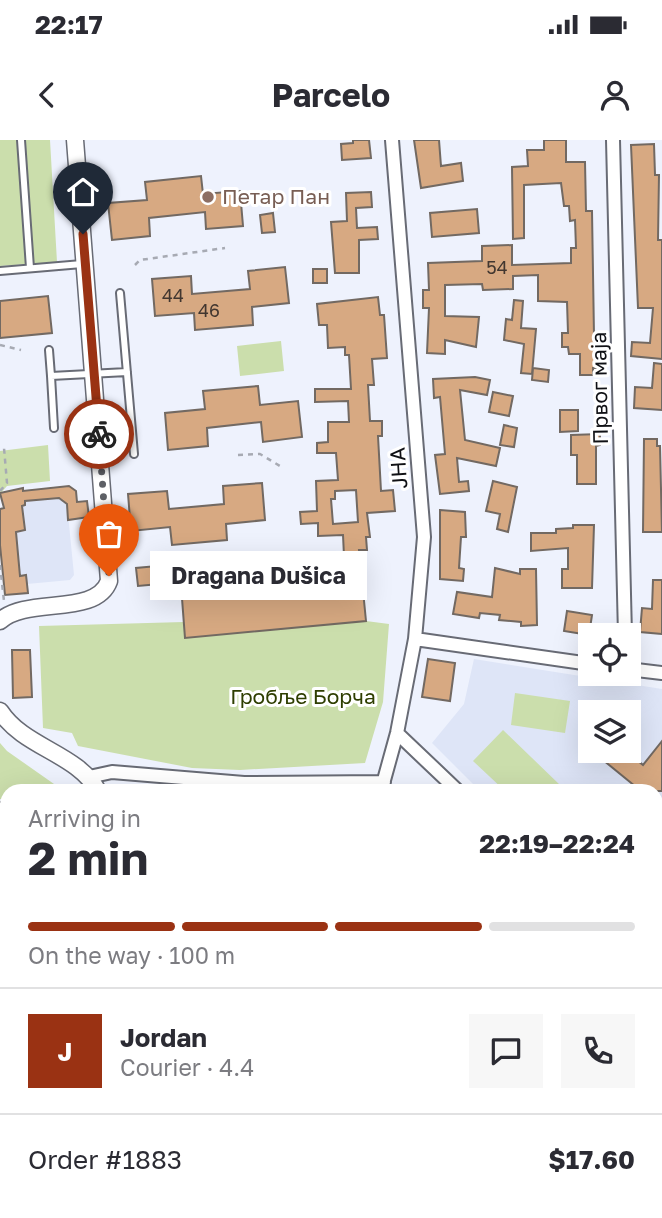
<!DOCTYPE html>
<html lang="en">
<head>
<meta charset="utf-8">
<style>
	body { margin:0; font-family:"Golos Text",sans-serif; background:#f7f7f7; color:#2b2b33; height:100vh; display:flex; flex-direction:column; font-size:26px; white-space:nowrap }
	* { box-sizing:border-box; margin:0 }
	p { font-size:23px; color:#7c7c81 }
	.icon { flex:none; width:38px; height:38px; fill:none; stroke:currentColor; stroke-width:2; stroke-linecap:round; stroke-linejoin:round }
	.map { position:relative; flex:1; overflow:hidden }
	.details { position:absolute; left:0px; top:644px; width:663px; height:434px; display:flex; flex-direction:column; background:#fff; border-radius:21px 21px 0 0; box-shadow:0 7px 28px #0002 }
	.details>* { flex:none }
	.controls { position:absolute; left:578px; top:483px; display:grid; gap:14px }
	.controls a { display:grid; place-items:center; width:63px; height:63px; border-radius:0px; background:#fff; box-shadow:0 7px 28px #0002; font-size:35px }
	.pin { position:absolute; display:grid; place-items:center; width:60px; height:60px; color:#fff; margin:-72px -30px; border-radius:50% 50% 50% 0; rotate:-45deg; box-shadow:0 0 7px #0007 }
	.pin .icon { rotate:45deg }
	.courier { position:absolute; display:grid; place-items:center; width:70px; height:70px; margin:-35px; border:5px solid #9a3213; border-radius:50%; background:#fff; color:#222; box-shadow:0 2px 9px #0007 }
	.bubble { position:absolute; height:49px; border-radius:0px; background:#fff; box-shadow:0 7px 28px #0002; font-size:23px; font-weight:700; line-height:49px; text-align:center }
	.head em { font-style:normal; font-weight:700 }
	.head div { display:flex; flex-direction:column-reverse }
	.head { display:flex; align-items:center; justify-content:space-between; height:119px; padding:0 28px }
	h1 { font-size:46px; font-weight:700; line-height:52px }
	.bar { display:grid; grid-template-columns:repeat(4,1fr); gap:10px 7px; align-content:center; height:84px; padding:0 28px }
	.bar i { height:9px; border-radius:5px; background:#e1e1e2 }
	.bar .current { background:#9a3213 }
	.bar p { grid-column:span 4 }
	.line { display:flex; align-items:center; gap:18px; padding:0 28px; border-top:2px solid #e1e1e2 }
	.line div { flex:1 }
	.round { display:grid; place-items:center; flex:none; width:74px; height:74px; border-radius:0px; background:#f7f7f7 }
	.status { display:flex; justify-content:space-between; align-items:center; height:49px; padding:0 35px; background:#fff; direction:ltr }
	.status svg { height:19px; fill:currentColor }
	header { display:flex; justify-content:space-between; align-items:center; height:91px; padding:0 28px; background:#fff; font-size:32px; font-weight:700 }
	.map>svg:first-child { display:block }
	.built { fill:#dee5f7; fill-rule:evenodd }
	.green { fill:#cbdeac }
	.building { fill:#d7a982; stroke:#726962; stroke-width:2; fill-rule:evenodd }
	.lines { fill:none; stroke-linecap:round; stroke-linejoin:round }
	.service-casing { stroke:#686b75; stroke-width:10 }
	.minor-casing { stroke:#686b75; stroke-width:16 }
	.tertiary-casing { stroke:#686b75; stroke-width:19 }
	.path { stroke:#a7aab3; stroke-width:2.5; stroke-dasharray:5 5; stroke-linecap:butt }
	.service { stroke:#fff; stroke-width:6 }
	.minor { stroke:#fff; stroke-width:12 }
	.tertiary { stroke:#fff; stroke-width:16 }
	.done { stroke:#5e6066; stroke-width:7; stroke-dasharray:0 12.6 }
	.route { stroke:#9a3213; stroke-width:9 }
	.education-dot { fill:#8d6e63; stroke:#fff; stroke-width:2.5 }
	.labels { text-anchor:middle; stroke-width:6; stroke-linejoin:round; paint-order:stroke }
	.number-label { font-size:18px; fill:#423730 }
	.education-label { font-size:21px; fill:#785e54; stroke:#fff; text-anchor:start }
	.street-label { font-size:21px; fill:#101115; stroke:#fff }
	.park-label { font-size:21px; fill:#2e3e01; stroke:#fff }
</style>
</head>
<body>
<div class="status"><b>22:17</b><svg viewBox="0 0 49 12"><path d="M0 12V9h3v3zM5 12V6h3v6zM10 12V3h3v9zM15 12V0h3v12zM26 1h20v11H26zM47 4h2v5h-2z"/></svg></div>
<header><svg class="icon" aria-label="back" viewBox="0 0 24 24"><path d="M15 5l-7 7 7 7"/></svg>Parcelo<svg class="icon" aria-label="person" viewBox="0 0 24 24"><circle cx="12" cy="8" r="4"/><path d="M4 21q1-7 8-7t8 7"/></svg></header>
<div class="map">
<svg width="662" height="1078" viewBox="0 0 662 1078">
	<rect width="100%" height="100%" fill="#eef2fd"/>
	<path class="built" d="M59,358l8,6 7,71 -4,5 -43,4 -1,-8h-6l-4,-44 9,-2 -3,-24 3,-5z
		M474,519l188,30v264l-6,7v-169h-176l-48,-48 32,-39zM590,572h38v39h-38z"/>
	<path class="green" d="M0,0h50l7,122 -57,4z
		M281,201l3,30 -44,5 -3,-30z
		M48,305l2,36 -43,5 -7,8v-43z
		M366,481l23,3 -6,78 -18,61 -125,7 -48,-2 -114,-22 -6,-13 -29,-5 -4,-102 145,-4 2,16z
		M515,553l55,8 -5,32 -54,-8z
		M503,590l57,55 -5,6h-50l-32,-30z
		M0,603l7,8 57,40h-57v8h-7z
		M7,841v120l-7,10v-129z"/>
	<path class="building" d="M353,0h16l2,18 -29,2 -1,-16 12,-1z
		M414,0h25l2,26 20,-3 2,18 -42,7z
		M544,0h22v22h19l1,49h6l2,124h11l1,14h-8v19h-5v7h-13v-21h-11l-1,-7h-6v-14h6l-1,-31 -29,-1v-26l-25,1v13l-30,1 -1,-6 -37,1v31l34,1 -3,30 -31,-7v14l-18,-1 2,-45h-6v-18h6l-1,-27 54,-2v-15l30,-1v20l59,-2v-15h5l-1,-28 -5,1 -1,-15h-5l-3,-23 -37,2v53l-11,1 -1,-72 16,-1 -1,-16h17z
		M654,4l1,31h4l-1,65h4v119l-31,-3 1,-14 18,1 3,-35h-15l-7,-163z
		M201,36l2,18 37,-3 3,35 -37,3 -1,-17 -56,6 1,18 -38,4 -4,-37 39,-3 -2,-18z
		M371,52l1,15 -16,1 1,20 20,-1 1,12 -19,1v33h-24l-4,-51 16,-1 -1,-28z
		M477,69l2,24 -47,4 -2,-24z
		M273,73l2,19 -13,1 -2,-18z
		M285,127l4,36 -37,4 1,18 -58,5 -1,-17 -39,3 -3,-37 39,-3 1,18 58,-5 -2,-18z
		M313,129h14v14h-14z
		M48,156l4,37 -52,5v-37z
		M378,157l2,18h4l3,43 -15,1 2,26h-6l2,36h12v15h-4l3,55 12,-1 2,21 -28,2 3,24h-4l1,13h-8l7,71 -181,17 -5,-66 164,-16 -1,-21 -25,1v-13l-17,1 -1,-12 17,-1 -1,-30 22,-1 -2,-27h-19v-10l11,-1v-20h21l-1,-21 -33,1v-13h36l-2,-34h-4v-8l-17,1 -1,-23h-8l-2,-21zM356,350l2,32 -25,2 -2,-25h4v-8z
		M514,160l9,1 -2,27 15,1 -4,45 -11,-1 3,-29 -20,-4 2,-21 6,1z
		M654,223l8,1v46l-28,-2 1,-21 17,1z
		M533,228l16,2 -1,12 -16,-2z
		M475,237l15,3 -3,15 -27,-5 5,50 35,8 -4,18 -39,-8 2,24 9,-1 1,10 -29,3 -5,-39 10,-1 -5,-57 -6,1 -1,-19z
		M258,246l2,19 38,-4 4,36 -39,5 -2,-20 -54,6 1,18 -40,4 -3,-37 40,-4 -2,-18z
		M493,252l20,4 -4,20 -20,-4z
		M560,270h18v21l-18,1z
		M504,285l13,3 -3,19 -14,-2z
		M600,294v11l-4,1v38h-19v-29h-6v-20z
		M644,299h13v7h3l2,86h-19z
		M493,341l24,6 -9,45 -11,-3 3,-15 -14,-3z
		M262,343l3,37 -39,4 1,16 -55,5 -2,-18 -39,4 -3,-37 39,-3 2,18 55,-5 -1,-18z
		M69,346l7,5 1,11 10,-1 2,16 -21,3 -1,-16 -8,-6 -34,3v4l-3,1 3,24 -9,2 4,44 6,-1 2,18 -23,2 -5,-50v-36l4,-1 -4,-15 23,-5v3z
		M440,370l25,2 1,25h-5l-2,31 5,1 -1,12 -23,-2z
		M573,385h21l-2,63h-30v-19h6v-21l-37,3v-18h25v-4l17,-1z
		M157,426l2,18 -21,2 -2,-18z
		M495,428l25,6v-5h16l1,56 -16,1v-4l-22,-2 1,-5 -20,-2 -1,5 -26,-4 4,-22 35,5z
		M653,440h9v54l-22,-2 2,-24 10,1z
		M567,471l25,4 -3,20 -25,-4z
		M12,510h18l2,47 -19,1z
		M428,519l27,4 -5,38 -28,-4z
		M662,601v50h-21l-49,-40h34l17,14z"/>
	<g class="lines">
		<g class="service-casing">
			<path id="service" d="M21,0l9,128
				M0,131l82,-7
				M120,153l14,161
				M49,210l2,26 76,-4
				M51,236l3,52
				M0,666h7
				M0,842l7,-1
				M0,1027l7,-8"/>
		</g>
		<g class="minor-casing">
			<path id="minor" d="M613,0l12,495
				M415,499l175,25
				M628,529l34,4
				M397,593l61,58
				M89,637l23,-5 132,11 140,-1
				M381,651l16,-58 18,-94 9,-102 -32,-397
				M656,841l6,6
				M358,1071l7,7
				M229,1078l3,-7"/>
		</g>
		<g class="tertiary-casing">
			<path id="tertiary" d="M0,481c27,-25 96,-4 109,-40l-34,-441
				M0,571c24,37 77,42 98,80
				M0,971l7,-10"/>
		</g>
		<path class="path" d="M135,125l5,-5 85,-12
			M0,205l21,5
			M238,315l22,-1 20,12
			M0,351l7,-8 -3,-35
			M0,425l4,36"/>
		<use href="#service" class="service"/>
		<use href="#minor" class="minor"/>
		<use href="#tertiary" class="tertiary"/>
	</g>
	<g class="lines">
		<path class="done" d="M99,294l10,142"/>
		<path class="route" d="M83,94l16,200"/>
	</g>
	<circle class="education-dot" cx="208" cy="57" r="7"/>
	<g class="labels">
		<g class="number-label">
			<text x="497" y="134">54</text>
			<text x="173" y="162">44</text>
			<text x="209" y="177">46</text>
		</g>
		<g class="education-label">
			<text x="222" y="64">Петар Пан</text>
		</g>
		<g class="street-label">
			<text transform="translate(600 248) rotate(-91)" y="7">Првог маја</text>
			<text transform="translate(399 328) rotate(-94)" y="7">ЈНА</text>
		</g>
		<g class="park-label">
			<text x="303" y="564">Гробље Борча</text>
		</g>
	</g>
</svg>
<div class="controls">
<a><svg class="icon" aria-label="locate" viewBox="0 0 24 24"><circle cx="12" cy="12" r="6"/><path d="M12 2v4M12 18v4M2 12h4M18 12h4"/></svg></a>
<a><svg class="icon" aria-label="layers" viewBox="0 0 24 24"><path d="M12 4l9 5-9 5-9-5zM3 14l9 5 9-5"/></svg></a>
</div>
<div class="pin" style="left:109px;top:436px;background:#ea580c"><svg class="icon" aria-label="bag" viewBox="0 0 24 24"><path d="M5 8h14l-1 12H6zM9 8a3 3 0 0 1 6 0"/></svg></div>
<div class="pin" style="left:83px;top:94px;background:#1f2937"><svg class="icon" aria-label="home" viewBox="0 0 24 24"><path d="M3 11l9-7 9 7M6 9v11h12V9"/></svg></div>
<div class="courier" style="left:99px;top:294px"><svg class="icon" aria-label="bike" viewBox="0 0 24 24"><circle cx="6" cy="16" r="4"/><circle cx="18" cy="16" r="4"/><path d="M6 16l4-8h5l3 8M10 8l3 8H6M13 5h3"/></svg></div>
<div class="bubble" style="left:150px;top:411px;width:217px">Dragana Dušica</div>
<section class="details">
<div class="head"><div><h1>2 min</h1><p>Arriving in</p></div><em>22:19–22:24</em></div>
<div class="bar"><i class="current"></i><i class="current"></i><i class="current"></i><i></i><p>On the way · 100 m</p></div>
<div class="line" style="height:126px"><b class="round" style="background:#9a3213;color:#fff">J</b><div><b>Jordan</b><p>Courier · 4.4</p></div><a class="round"><svg class="icon" aria-label="chat" viewBox="0 0 24 24"><path d="M4 5h16v11H9l-5 4z"/></svg></a><a class="round"><svg class="icon" aria-label="phone" viewBox="0 0 24 24"><path d="M5 4h4l2 5-3 2q2 4 5 5l2-3 5 2v4C11 20 4 13 5 4z"/></svg></a></div>
<div class="line" style="height:91px"><div>Order #1883</div><b>$17.60</b></div>
</section>
</div>
</body>
</html>
